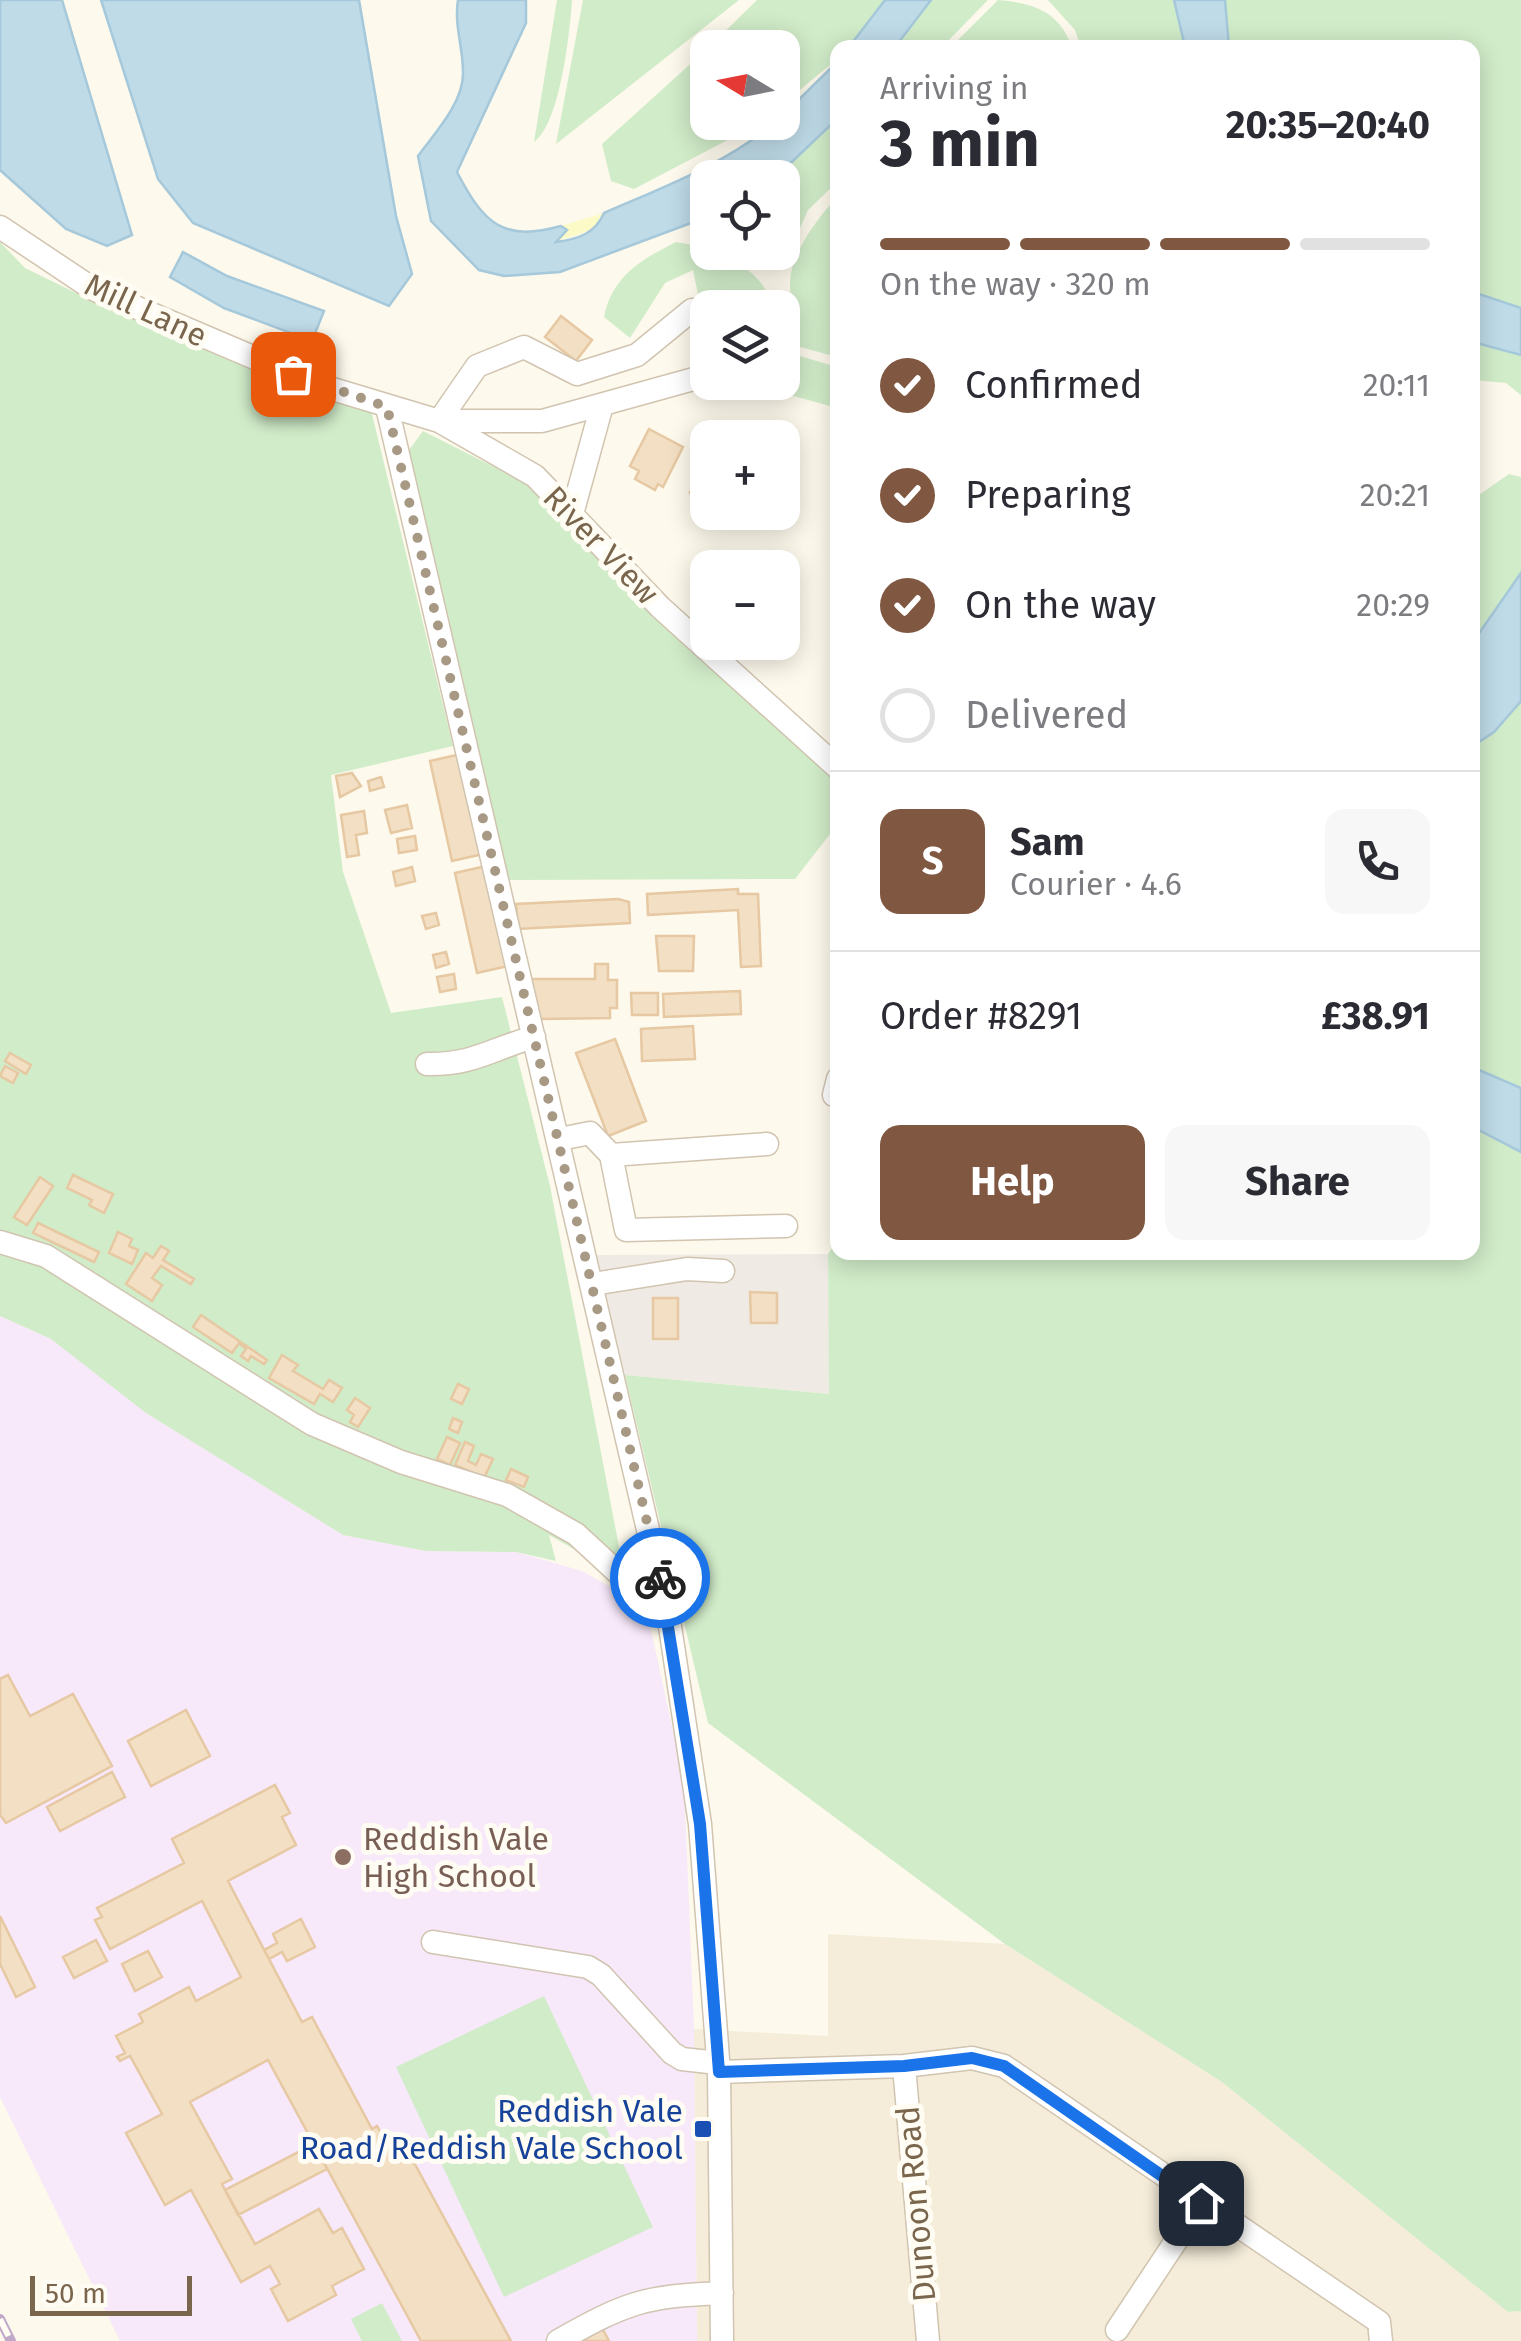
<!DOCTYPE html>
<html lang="en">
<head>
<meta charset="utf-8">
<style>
	body { margin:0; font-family:"Fira Sans",sans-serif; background:#f7f7f7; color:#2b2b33; height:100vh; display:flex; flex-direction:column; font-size:38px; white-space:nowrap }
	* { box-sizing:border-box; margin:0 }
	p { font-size:32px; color:#7c7c81 }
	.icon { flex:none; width:55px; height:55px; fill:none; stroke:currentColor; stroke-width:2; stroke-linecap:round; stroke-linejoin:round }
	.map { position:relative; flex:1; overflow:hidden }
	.drawer { position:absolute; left:830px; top:40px; width:650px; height:1220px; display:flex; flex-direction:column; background:#fff; border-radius:20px; box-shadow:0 5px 25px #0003 }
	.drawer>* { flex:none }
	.needle { width:65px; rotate:280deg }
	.buttons { position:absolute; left:690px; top:30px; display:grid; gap:20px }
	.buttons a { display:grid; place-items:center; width:110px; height:110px; border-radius:20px; background:#fff; box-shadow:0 5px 25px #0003; font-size:50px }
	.scale { position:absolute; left:30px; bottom:25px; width:162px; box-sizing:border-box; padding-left:10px; border:5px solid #7a654d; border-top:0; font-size:28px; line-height:35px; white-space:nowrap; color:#7a654d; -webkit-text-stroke:8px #fffcf3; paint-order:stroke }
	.pin { position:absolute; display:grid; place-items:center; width:85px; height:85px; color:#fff; margin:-42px; border-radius:20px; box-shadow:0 5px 15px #0006 }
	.courier { position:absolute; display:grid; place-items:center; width:100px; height:100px; margin:-50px; border:8px solid #1a73e8; border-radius:50%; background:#fff; color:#222; box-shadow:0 2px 12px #0007 }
	.summary em { font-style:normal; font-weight:700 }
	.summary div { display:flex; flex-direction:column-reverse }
	.summary { display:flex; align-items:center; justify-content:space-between; height:170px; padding:0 50px }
	h1 { font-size:65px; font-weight:700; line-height:75px }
	.bar { display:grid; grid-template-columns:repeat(4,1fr); gap:15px 10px; align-content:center; height:120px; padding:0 50px }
	.bar i { height:12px; border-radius:8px; background:#e1e1e2 }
	.bar .active { background:#805740 }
	.bar p { grid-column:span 4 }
	.line { display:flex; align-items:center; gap:25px; padding:0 50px; border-top:2px solid #e1e1e2 }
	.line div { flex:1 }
	.round { display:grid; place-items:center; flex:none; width:105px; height:105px; border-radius:20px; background:#f7f7f7 }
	ol { padding:0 50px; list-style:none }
	li { display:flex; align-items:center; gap:30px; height:110px }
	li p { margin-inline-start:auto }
	li .icon { padding:10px; border-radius:50%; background:#805740; color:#fff; stroke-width:4 }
	li:last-child { color:#7c7c81 }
	li i { width:55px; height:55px; border:5px solid #e1e1e2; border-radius:50% }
	.primary-button { display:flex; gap:20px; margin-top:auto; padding:20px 50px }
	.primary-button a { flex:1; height:115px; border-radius:20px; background:#805740; color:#fff; font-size:40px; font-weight:700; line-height:115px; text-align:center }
	.primary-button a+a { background:#f7f7f7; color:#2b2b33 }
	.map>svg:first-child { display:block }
	.residential { fill:#f5edda }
	.industrial { fill:#efebe4 }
	.education { fill:#f7e8fa }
	.green { fill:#d1ecc9 }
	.sand { fill:#fcfac7 }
	.water { fill:#bfdbe8; stroke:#a5c8da; stroke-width:2.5 }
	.building { fill:#f3dfc3; stroke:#e6c8a3; stroke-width:2.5 }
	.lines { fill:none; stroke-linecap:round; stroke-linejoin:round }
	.minor-casing { stroke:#d1c4b0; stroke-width:25 }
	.minor { stroke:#fff; stroke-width:22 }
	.rail-casing { stroke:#c0a8c9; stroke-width:10 }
	.rail { stroke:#fffcf3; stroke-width:6; stroke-dasharray:19; stroke-linecap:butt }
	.done { stroke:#a89985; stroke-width:10; stroke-dasharray:0 18 }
	.route { stroke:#1a73e8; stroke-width:12 }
	.education-dot { fill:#8d6e63; stroke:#fffcf3; stroke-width:4 }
	.transit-dot { fill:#1a4fb4; stroke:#fffcf3; stroke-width:4 }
	.labels { text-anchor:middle; stroke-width:10; stroke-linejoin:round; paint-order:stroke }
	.street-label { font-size:32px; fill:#7a654d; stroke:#fffcf3 }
	.education-label { font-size:32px; fill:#785e54; stroke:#fffcf3; text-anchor:start }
	.transit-label { font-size:32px; fill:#164399; stroke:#fffcf3; text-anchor:end }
</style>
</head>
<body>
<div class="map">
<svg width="1521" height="2341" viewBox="0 0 1521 2341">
	<rect width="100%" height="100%" fill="#fdf9ec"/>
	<path class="residential" d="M828,1934l177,10 217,138 286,230 13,-1v30h-824l-3,-312 134,7z"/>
	<path class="industrial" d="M828,1254l2,140 -205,-19 -31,-120z"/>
	<path class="education" d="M0,1316l51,23 95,74 197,122 83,16 90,1 66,19 64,36 38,175 10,247 3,312h-577l-120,-244z"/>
	<path class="green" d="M557,0h15c-2,32 -12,124 -38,142z
		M583,0h156l-183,144z
		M757,0h128l-36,47 -11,1 -1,11 -54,45 -1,-56h-74z
		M931,0h57l-46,47 -47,1z
		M998,0c35,3 61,11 74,47h-121z
		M1048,0h126l11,47h-104l-6,-17z
		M1225,0h296v308l-48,-16 -1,-244 -243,-1z
		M708,48v74l52,1 -126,66 -23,-8 -9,-37z
		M837,120v62l-29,28 -19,42 -25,8 -4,-7 22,-1v-74l-6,-1z
		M837,197v160l-44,-12c4,-24 -6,-52 -2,-72 6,-28 28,-56 46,-76z
		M0,242l25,26 88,43 258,99 82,336 -122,29 12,97 48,141 111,-16 48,189 75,392 -76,-43 7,26 -40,-9 -90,-1 -83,-16 -197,-122 -95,-74 -51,-23z
		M676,242c34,5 88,23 96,65l-64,1 -1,31 -14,-69 -28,13 -35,55 -26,-21c8,-40 36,-57 72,-75z
		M783,333l10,21 44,13v41l-65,-18 -9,-7 19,-1z
		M1473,342l48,13v40l-15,-12 -33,-3z
		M423,431l115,58 299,264v72l-42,54 -291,1 -95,-430z
		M1509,474l12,3v97l-48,72v-147z
		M1521,701v387l-48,-21v-321l21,-14z
		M1473,1127l48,25v1159l-13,1 -286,-230 -217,-138 -297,-221 -83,-348 204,19 -1,-140 9,-13 1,11h634z
		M544,1996l109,231 -149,70 -108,-230z
		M382,2303l20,38h-40l-11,-22z"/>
	<path class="sand" d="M604,213l-9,16 -41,13 12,-12 -5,-4z"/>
	<path class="water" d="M0,0h62l70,235 -25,11 -41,-17 -66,-59z
		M101,0h258l37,216 16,58 -23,32 -196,-83 -35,-44z
		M458,0h68v23l-69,149c27,52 46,70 104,54l6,4 -11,12c22,-3 39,-8 48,-29 57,-25 122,-49 170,-90l8,-1 1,-7 54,-53v57l-61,58 -68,1 -1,39 -147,55 -56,4 -25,-6 -48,-49 -13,-65c17,-23 46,-54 45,-84 0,-26 -9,-46 -5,-72z
		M885,0h46l-36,47h-46z
		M1174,0h51l4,47h-44z
		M183,252l44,24 97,35 -12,30 -88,-33 -54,-31z
		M1473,292l48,16v47l-48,-13z
		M1521,573v128l-27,31 -21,14v-104z
		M1472,1067l49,21v64l-48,-25z"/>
	<path class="building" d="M561,316l31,24 -16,21 -31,-24z
		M649,429l34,18 -20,40 -5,-3 -3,6 -20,-11 4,-8 -9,-5z
		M708,486v26h3l-13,5 -8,-25z
		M461,754l22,100 -31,7 -22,-100z
		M352,773l9,13 -21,11 -4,-21z
		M381,777l3,10 -14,4 -2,-10z
		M407,805l5,23 -21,5 -6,-23z
		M364,811l3,22 -11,2 3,20 -12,2 -6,-42z
		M415,836l2,14 -18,3 -2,-14z
		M486,866l22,100 -31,7 -22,-100z
		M412,867l3,14 -19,5 -3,-14z
		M738,889v5h20l3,72 -20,1 -3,-57 -90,5 -1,-21z
		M618,899l11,3 1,21 -112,6 -2,-25z
		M436,913l3,12 -13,4 -4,-13z
		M656,936h38l-1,35h-34z
		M446,952l3,12 -13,4 -3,-13z
		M595,964h13v16h9v28h-7v10l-70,1 -9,-40h64z
		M454,974l2,15 -16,3 -3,-15z
		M740,991l1,23 -77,3 -1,-23z
		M631,993h27v22h-26z
		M693,1026l2,33 -53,2 -1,-32z
		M615,1039l31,82 -38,15 -32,-83z
		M10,1053l21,12 -5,9 -21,-13z
		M5,1066l13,7 -5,10 -13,-7z
		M73,1175l40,19 -9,19 -15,-8 3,-5 -25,-12z
		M40,1177l13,9 -26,39 -13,-8z
		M38,1223l61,29 -5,10 -61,-29z
		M118,1232l14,7 -3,7 9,4 -6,14 -23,-11z
		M161,1246l8,5 -6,9 31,19 -3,5 -30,-18 -9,12 10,7 -10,16 -26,-17 20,-31 7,5z
		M750,1292l27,1v30h-26z
		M653,1298h25v41h-25z
		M201,1315l66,45 -3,4 -13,-8 -3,5 -7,-5 5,-7 -7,-6 -7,10 -39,-26z
		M282,1355l16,10 -5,6 30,18 6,-9 13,8 -9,14 -13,-8 -6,10 -45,-26z
		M458,1384l11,5 -7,15 -11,-5z
		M355,1398l15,10 -12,19 -8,-5 4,-7 -7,-5z
		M453,1418l9,4 -4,11 -9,-4z
		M447,1437l13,6 -10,22 -13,-6z
		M465,1442l9,4 -6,15 8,4 5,-11 12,5 -9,19 -29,-13z
		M511,1469l17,8 -4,10 -18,-7z
		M8,1675l22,41 43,-22 39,72 -106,57 -6,-8v-136z
		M186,1710l24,46 -59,30 -23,-45z
		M112,1772l13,25 -65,34 -13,-24z
		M275,1785l15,28 -8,4 14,28 -68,36 74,141 10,-5 60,112 5,-3 9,16 13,-7 112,206h-90l-153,-281 -78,42 42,77 -10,5 33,60 64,-35 14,24 9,-5 22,41 -32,17 4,9 -48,26 -17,-32 9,-5 -10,-18 -29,16 -50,-92 -26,15 -39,-72 36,-19 -32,-58 -10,5 -3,-4 8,-4 -9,-17 27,-14 -4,-8 50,-27 7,14 45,-24 -39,-76 -92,48 -15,-29 7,-3 -5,-9 87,-45 -12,-24z
		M0,1916l35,71 -19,10 -16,-33z
		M301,1919l14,28 -28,14 -5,-9 -13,7 -5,-9 13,-7 -4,-9z
		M96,1940l11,21 -33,17 -11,-21z
		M148,1951l14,26 -27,14 -13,-27z
		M314,2144l13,25 -89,46 -13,-25z
		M601,2326l8,15h-38z"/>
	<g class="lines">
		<g class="minor-casing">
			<path id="minor" d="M0,227l93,62 223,95 123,37h103l166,-46
				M692,310l-55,45 -60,19 -53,-27 -47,19 -38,55 96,55 125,131 178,161
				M387,407l282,1213 31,204 19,248 3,269
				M572,514l30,-109
				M427,1064c46,1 64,-15 107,-27
				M834,1095l4,-16
				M560,1139l30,-6 21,22 156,-11
				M611,1155l15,75 160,-4
				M0,1242l46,14 266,168 89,38 106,33 69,39 93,86
				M593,1284l94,-15 36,2
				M433,1942l155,25 13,8 71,78 10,6 36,4
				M904,2066l24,275
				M719,2072l185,-6 68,-8 32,8 375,256 2,19
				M1117,2330l84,-127
				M558,2341c67,-38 86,-45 164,-48"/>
		</g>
		<use href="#minor" class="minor"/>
		<g class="rail-casing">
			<path id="rail" d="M0,2319l11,22"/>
		</g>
		<use href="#rail" class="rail"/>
	</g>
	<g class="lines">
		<path class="done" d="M293,374l94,33 273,1171"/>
		<path class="route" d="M660,1578l40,246 19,248 185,-6 68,-8 32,8 197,137"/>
	</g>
	<circle class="education-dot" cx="343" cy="1857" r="10"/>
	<rect class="transit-dot" x="693" y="2119" width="20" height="20" rx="5"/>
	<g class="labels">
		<g class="street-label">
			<text transform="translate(146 310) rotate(25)" y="11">Mill Lane</text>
			<text transform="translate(601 545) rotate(46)" y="11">River View</text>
			<text transform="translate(916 2204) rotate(-95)" y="11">Dunoon Road</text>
		</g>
		<g class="education-label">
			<text x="363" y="1850">Reddish Vale<tspan x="363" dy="37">High School</tspan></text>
		</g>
		<g class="transit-label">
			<text x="683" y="2122">Reddish Vale<tspan x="683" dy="37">Road/Reddish Vale School</tspan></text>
		</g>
	</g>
</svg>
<div class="buttons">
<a><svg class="needle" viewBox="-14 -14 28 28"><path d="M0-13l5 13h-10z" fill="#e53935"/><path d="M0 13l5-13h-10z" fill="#7c7c81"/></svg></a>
<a><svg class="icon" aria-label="locate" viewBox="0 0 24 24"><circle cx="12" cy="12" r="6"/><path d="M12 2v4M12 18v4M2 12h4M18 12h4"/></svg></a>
<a><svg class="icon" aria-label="layers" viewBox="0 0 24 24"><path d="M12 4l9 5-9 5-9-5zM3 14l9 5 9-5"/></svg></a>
<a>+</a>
<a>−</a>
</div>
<div class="scale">50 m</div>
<div class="pin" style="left:293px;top:374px;background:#ea580c"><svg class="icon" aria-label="bag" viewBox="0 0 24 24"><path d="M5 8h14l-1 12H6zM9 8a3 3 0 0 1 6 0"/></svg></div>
<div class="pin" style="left:1201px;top:2203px;background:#1f2937"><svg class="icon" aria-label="home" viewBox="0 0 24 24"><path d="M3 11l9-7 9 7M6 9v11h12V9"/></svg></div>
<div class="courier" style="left:660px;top:1578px"><svg class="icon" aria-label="bike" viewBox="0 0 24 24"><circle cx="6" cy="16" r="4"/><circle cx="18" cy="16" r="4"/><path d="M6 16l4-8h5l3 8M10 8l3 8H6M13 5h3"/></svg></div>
<section class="drawer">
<div class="summary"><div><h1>3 min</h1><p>Arriving in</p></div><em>20:35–20:40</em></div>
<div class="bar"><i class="active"></i><i class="active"></i><i class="active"></i><i></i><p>On the way · 320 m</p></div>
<ol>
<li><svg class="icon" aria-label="check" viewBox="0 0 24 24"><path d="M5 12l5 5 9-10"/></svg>Confirmed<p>20:11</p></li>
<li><svg class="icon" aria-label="check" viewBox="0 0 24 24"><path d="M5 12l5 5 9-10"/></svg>Preparing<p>20:21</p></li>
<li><svg class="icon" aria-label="check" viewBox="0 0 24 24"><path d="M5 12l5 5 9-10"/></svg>On the way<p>20:29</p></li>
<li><i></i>Delivered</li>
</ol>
<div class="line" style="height:180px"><b class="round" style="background:#805740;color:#fff">S</b><div><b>Sam</b><p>Courier · 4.6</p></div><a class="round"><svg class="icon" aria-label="phone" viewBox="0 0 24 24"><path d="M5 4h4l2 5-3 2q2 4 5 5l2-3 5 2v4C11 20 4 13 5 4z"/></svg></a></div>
<div class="line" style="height:130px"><div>Order #8291</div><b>£38.91</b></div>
<div class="primary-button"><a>Help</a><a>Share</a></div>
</section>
</div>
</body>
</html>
